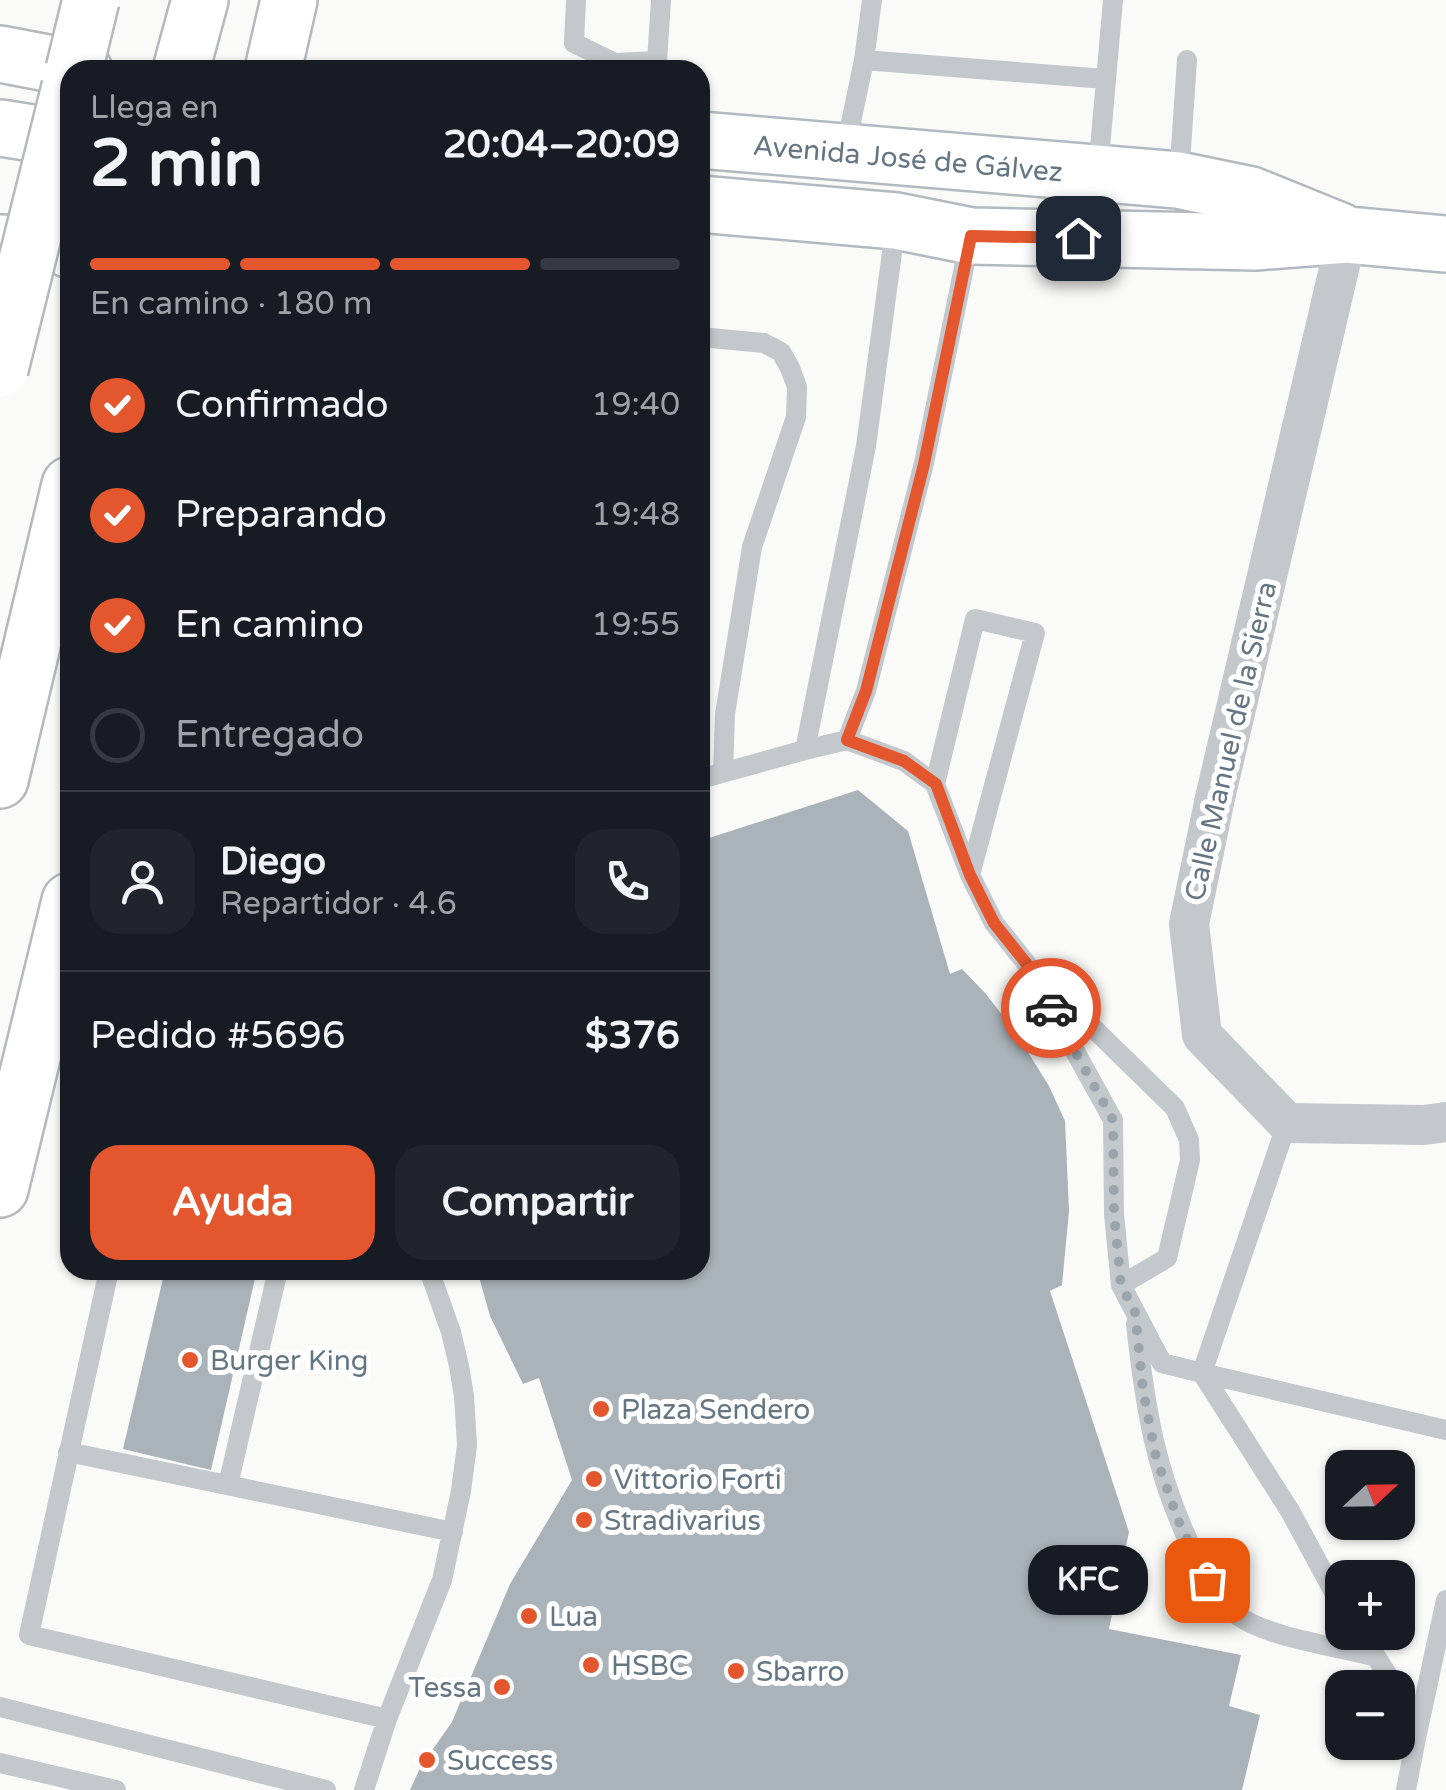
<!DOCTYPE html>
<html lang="es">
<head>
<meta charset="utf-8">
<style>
	body { margin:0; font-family:"Varela Round",sans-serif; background:#20242c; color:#f1f3f6; height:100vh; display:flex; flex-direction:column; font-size:38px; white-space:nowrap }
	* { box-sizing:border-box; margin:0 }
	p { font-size:32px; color:#9ea1a6 }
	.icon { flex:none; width:55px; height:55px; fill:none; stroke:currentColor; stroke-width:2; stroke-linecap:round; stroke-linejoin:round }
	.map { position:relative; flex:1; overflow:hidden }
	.drawer { position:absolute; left:60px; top:60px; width:650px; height:1220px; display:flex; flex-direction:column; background:#171b24; border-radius:30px; box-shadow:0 2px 8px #0004 }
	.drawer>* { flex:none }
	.needle { width:65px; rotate:68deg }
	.buttons { position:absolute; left:1325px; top:1450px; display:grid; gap:20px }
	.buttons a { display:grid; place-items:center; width:90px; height:90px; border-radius:20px; background:#171b24; box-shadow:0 2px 8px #0004; font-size:50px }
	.pin { position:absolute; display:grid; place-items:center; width:85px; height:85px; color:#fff; margin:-42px; border-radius:20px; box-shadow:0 5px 15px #0006 }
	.courier { position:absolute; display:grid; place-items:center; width:100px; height:100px; margin:-50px; border:8px solid #e4572e; border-radius:50%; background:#fff; color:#222; box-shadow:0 2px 12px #0007 }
	.bubble { position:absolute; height:70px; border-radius:30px; background:#171b24; box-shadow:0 2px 8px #0004; font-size:32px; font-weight:700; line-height:70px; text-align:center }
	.summary em { font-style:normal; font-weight:700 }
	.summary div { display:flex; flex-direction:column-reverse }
	.summary { display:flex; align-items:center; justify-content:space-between; height:170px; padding:0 30px }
	h1 { font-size:65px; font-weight:700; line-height:75px }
	.bar { display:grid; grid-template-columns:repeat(4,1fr); gap:15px 10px; align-content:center; height:120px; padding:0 30px }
	.bar i { height:12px; border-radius:8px; background:#363941 }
	.bar .selected { background:#e4572e }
	.bar p { grid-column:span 4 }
	.line { display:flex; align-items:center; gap:25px; padding:0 30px; border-top:2px solid #363941 }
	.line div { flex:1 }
	.round { display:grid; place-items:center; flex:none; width:105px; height:105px; border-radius:30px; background:#20242c }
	ol { padding:0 30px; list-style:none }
	li { display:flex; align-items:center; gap:30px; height:110px }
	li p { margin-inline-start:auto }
	li .icon { padding:10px; border-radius:50%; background:#e4572e; color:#fff; stroke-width:4 }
	li:last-child { color:#9ea1a6 }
	li i { width:55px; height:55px; border:5px solid #363941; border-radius:50% }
	.primary-button { display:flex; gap:20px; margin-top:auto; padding:20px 30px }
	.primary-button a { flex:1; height:115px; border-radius:30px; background:#e4572e; color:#fff; font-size:40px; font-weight:700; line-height:115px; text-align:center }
	.primary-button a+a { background:#20242c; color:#f1f3f6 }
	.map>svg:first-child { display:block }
	.building { fill:#aab3b9 }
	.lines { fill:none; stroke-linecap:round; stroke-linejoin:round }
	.secondary-casing { stroke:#b3babf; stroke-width:60 }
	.trunk-casing { stroke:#b4b9bd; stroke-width:60 }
	.service { stroke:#c3c8cc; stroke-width:20 }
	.minor { stroke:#c3c8cc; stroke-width:40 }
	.secondary { stroke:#fff; stroke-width:55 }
	.trunk { stroke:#fff; stroke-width:55 }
	.trunk-bridge-casing { stroke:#b4b9bd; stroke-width:60; stroke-linecap:butt }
	.trunk-bridge { stroke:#fff; stroke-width:55 }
	.done { stroke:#99a4ac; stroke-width:10; stroke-dasharray:0 18 }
	.route { stroke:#e4572e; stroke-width:12 }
	.poi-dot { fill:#e4572e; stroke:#fff; stroke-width:4 }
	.labels { text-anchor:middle; stroke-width:10; stroke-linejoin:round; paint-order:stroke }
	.street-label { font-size:28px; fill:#657683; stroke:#fff }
	.poi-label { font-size:28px; fill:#657683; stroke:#fff; text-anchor:start }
</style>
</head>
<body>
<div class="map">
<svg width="1446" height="1790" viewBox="0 0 1446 1790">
	<rect width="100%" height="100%" fill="#fafaf8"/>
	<path class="building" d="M858,790l50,41 42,143 12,-5 24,25 30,39 33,53 16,35 4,90 -7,74 -12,6 79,241 -20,97 132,26 -12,51 31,9 -18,75h-832l11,-24 31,-44 58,-138 62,-104 -33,-102 -16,6 -33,-68 -13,-46h223v-438l9,6z
		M165,1270h92l-46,200 -88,-21z"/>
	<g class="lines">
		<g class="secondary-casing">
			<path id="secondary" d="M0,54l84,16
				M273,70l16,-70
				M0,128l70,11
				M700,140l478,40 73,15 89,36
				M700,204l196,17 75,15 284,6 92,-7 99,9
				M0,243l63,2 7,5
				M0,1189l70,-288"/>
		</g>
		<g class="trunk-casing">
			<path id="trunk" d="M181,70l19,-70
				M0,780l70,-295"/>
		</g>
		<path class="service" d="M576,0l-2,43 41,20 42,-2 4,-61
			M872,0l-8,60 241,19
			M845,151l19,-91
			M1098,171l15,-171
			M1179,178l8,-118
			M700,337l64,6 17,9 9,16 7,19 -1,30 -44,130 -27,167 -2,59
			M847,740l19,-49 58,-228 46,-225
			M805,750l61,-304 30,-223
			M700,779l105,-29 42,-10 57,21 31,23 35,91 24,48 32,40 87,157 1,94 7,71 41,78 40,10 88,138 52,96
			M935,784l40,-165 60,14 -65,242
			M1042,978l133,130 14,32 1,20 -23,98 -46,27
			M1287,1123l-85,250 244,57
			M109,1270l-80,365 358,84
			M1136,1324c9,84 20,152 58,229 10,21 23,47 43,62 29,22 102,32 139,42
			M68,1452l385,80
			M228,1485l50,-215
			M1360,1632l36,56
			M1398,1690l13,21 5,27 -10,52
			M0,1707l326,83
			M1416,1738l30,-138
			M0,1763l116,27
			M364,1790l23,-71 55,-139 19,-89 6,-46 -3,-49 -5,-30 -8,-34 -22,-62"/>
		<path class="minor" d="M1347,235l-132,563 -26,126 13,111 85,88 137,2 22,-3"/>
		<use href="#secondary" class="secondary"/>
		<use href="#trunk" class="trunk"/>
		<g class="trunk-bridge-casing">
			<path id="trunk-bridge" d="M74,70l17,-70
				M0,369l70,-282"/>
		</g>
		<use href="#trunk-bridge" class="trunk-bridge"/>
	</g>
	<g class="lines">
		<path class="done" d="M1051,1008l62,112 1,94 7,71 14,27 8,78 13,67 22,63 29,60"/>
		<path class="route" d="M1051,1008l-25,-45 -32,-40 -24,-48 -34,-91 -32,-23 -57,-21 19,-49 58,-227 47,-228 107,2"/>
	</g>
	<g class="poi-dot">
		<circle cx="190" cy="1360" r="10"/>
		<circle cx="601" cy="1409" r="10"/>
		<circle cx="594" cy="1479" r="10"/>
		<circle cx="584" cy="1520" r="10"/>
		<circle cx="529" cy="1616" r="10"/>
		<circle cx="591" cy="1665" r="10"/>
		<circle cx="736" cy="1671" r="10"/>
		<circle cx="502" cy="1687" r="10"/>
		<circle cx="427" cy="1760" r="10"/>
	</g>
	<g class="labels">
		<g class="street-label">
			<text transform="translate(908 158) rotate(5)" y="10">Avenida José de Gálvez</text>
			<text transform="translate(1230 741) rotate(-77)" y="10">Calle Manuel de la Sierra</text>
		</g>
		<g class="poi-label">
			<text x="210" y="1370">Burger King</text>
			<text x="621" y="1419">Plaza Sendero</text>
			<text x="614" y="1489">Vittorio Forti</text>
			<text x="604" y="1530">Stradivarius</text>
			<text x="549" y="1626">Lua</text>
			<text x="611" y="1675">HSBC</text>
			<text x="756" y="1681">Sbarro</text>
			<text x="482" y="1697" text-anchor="end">Tessa</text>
			<text x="447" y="1770">Success</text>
		</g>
	</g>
</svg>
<div class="buttons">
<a><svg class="needle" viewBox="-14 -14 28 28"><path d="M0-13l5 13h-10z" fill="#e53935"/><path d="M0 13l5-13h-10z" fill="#9ea1a6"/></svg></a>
<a>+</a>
<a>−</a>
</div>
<div class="pin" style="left:1207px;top:1580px;background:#ea580c"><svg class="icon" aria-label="bag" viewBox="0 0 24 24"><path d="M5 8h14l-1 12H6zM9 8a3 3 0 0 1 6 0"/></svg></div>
<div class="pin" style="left:1078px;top:238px;background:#1f2937"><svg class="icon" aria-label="home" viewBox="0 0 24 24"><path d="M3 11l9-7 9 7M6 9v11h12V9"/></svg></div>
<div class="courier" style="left:1051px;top:1008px"><svg class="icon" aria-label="car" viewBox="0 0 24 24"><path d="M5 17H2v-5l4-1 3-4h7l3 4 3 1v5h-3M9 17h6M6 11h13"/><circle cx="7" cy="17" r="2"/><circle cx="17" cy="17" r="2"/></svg></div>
<div class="bubble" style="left:1028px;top:1545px;width:120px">KFC</div>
<section class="drawer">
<div class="summary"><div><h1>2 min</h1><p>Llega en</p></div><em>20:04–20:09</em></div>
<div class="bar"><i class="selected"></i><i class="selected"></i><i class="selected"></i><i></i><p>En camino · 180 m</p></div>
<ol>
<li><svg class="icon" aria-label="check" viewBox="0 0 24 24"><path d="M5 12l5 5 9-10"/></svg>Confirmado<p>19:40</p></li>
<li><svg class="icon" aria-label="check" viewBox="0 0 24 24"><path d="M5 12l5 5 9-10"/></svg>Preparando<p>19:48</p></li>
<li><svg class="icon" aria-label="check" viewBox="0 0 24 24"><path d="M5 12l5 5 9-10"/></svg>En camino<p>19:55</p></li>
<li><i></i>Entregado</li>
</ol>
<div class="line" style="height:180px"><a class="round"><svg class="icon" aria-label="person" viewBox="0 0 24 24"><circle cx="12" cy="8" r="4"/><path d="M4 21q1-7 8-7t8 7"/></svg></a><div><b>Diego</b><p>Repartidor · 4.6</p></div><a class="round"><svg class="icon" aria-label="phone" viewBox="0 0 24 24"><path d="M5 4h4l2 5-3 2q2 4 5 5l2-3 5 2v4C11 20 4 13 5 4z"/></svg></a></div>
<div class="line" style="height:130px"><div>Pedido #5696</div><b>$376</b></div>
<div class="primary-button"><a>Ayuda</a><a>Compartir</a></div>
</section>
</div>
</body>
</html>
